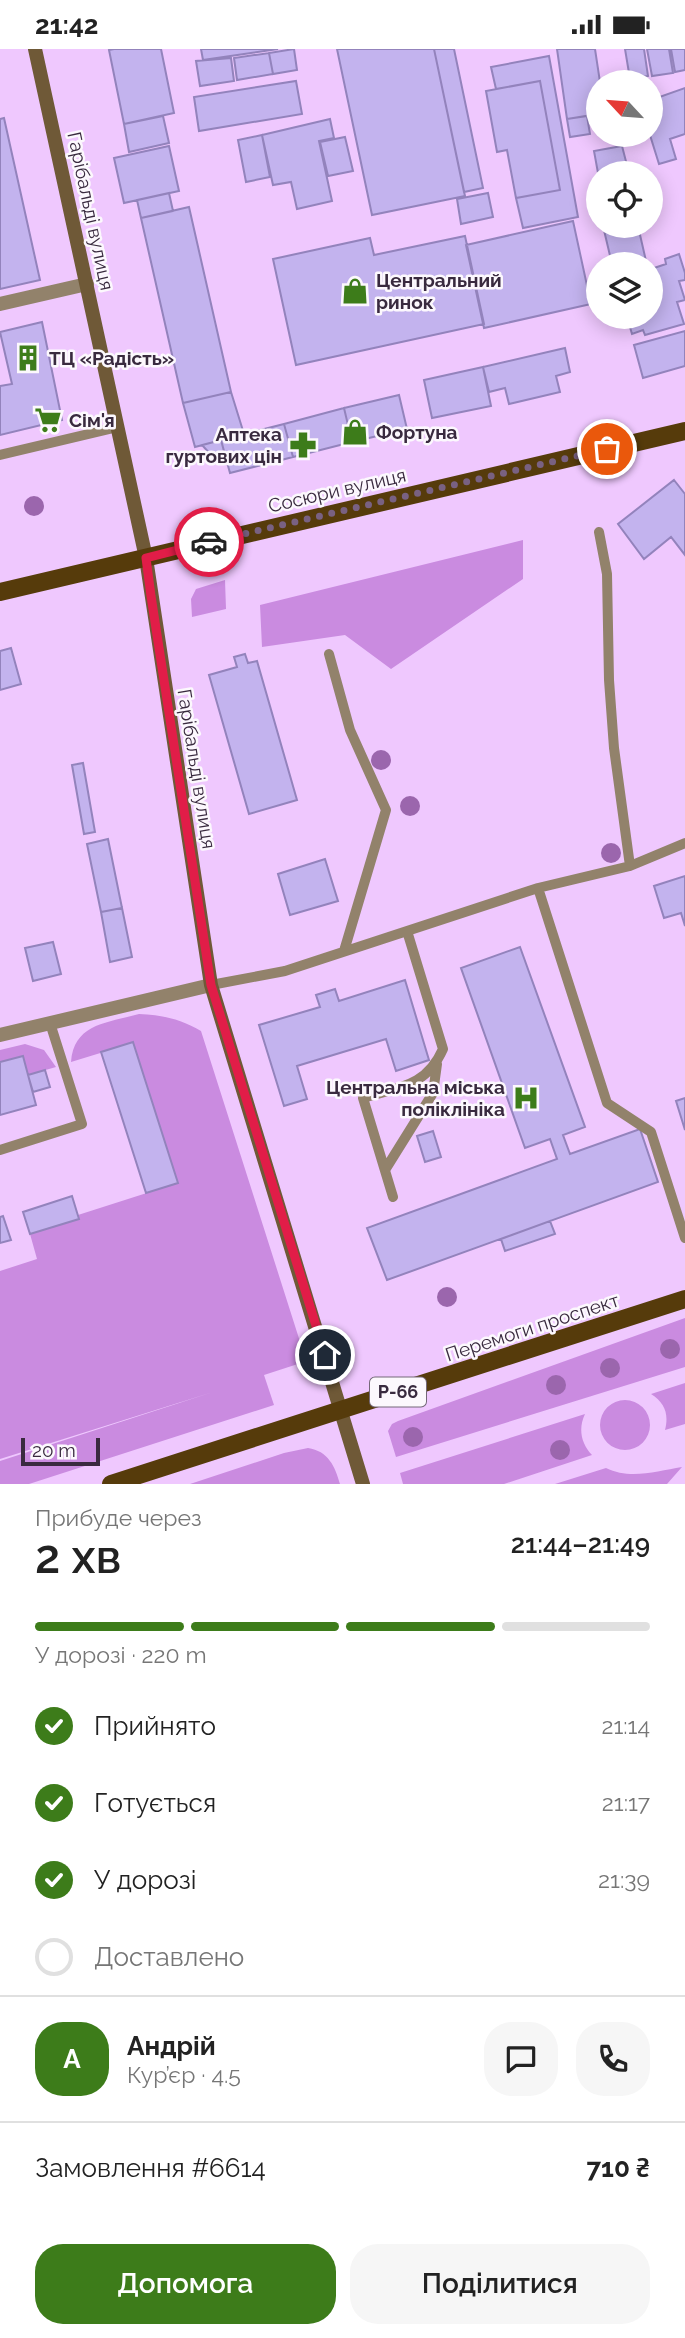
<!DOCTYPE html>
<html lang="uk">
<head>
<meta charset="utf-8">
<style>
	body { margin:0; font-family:Raleway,sans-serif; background:#f6f6f6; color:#222; height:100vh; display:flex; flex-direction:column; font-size:26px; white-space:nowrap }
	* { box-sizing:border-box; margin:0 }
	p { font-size:23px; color:#767676 }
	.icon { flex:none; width:38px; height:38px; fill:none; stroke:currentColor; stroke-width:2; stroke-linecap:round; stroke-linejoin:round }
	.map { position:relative; height:1435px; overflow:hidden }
	.drawer { display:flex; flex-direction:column; background:#fff; flex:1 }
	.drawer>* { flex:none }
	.needle { width:46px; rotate:296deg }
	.controls { position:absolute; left:586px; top:21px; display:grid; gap:14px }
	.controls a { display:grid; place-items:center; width:77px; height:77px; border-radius:50%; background:#fff; box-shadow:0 4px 18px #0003; font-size:35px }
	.scale { position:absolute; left:21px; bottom:18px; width:79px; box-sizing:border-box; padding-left:7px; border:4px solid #392a3f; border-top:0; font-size:19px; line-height:24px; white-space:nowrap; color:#392a3f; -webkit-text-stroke:5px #fcf8fd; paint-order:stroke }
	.pin { position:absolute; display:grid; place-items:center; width:60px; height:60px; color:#fff; margin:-30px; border:4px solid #fff; border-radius:50%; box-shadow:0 2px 7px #0007 }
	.courier { position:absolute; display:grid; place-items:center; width:70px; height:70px; margin:-35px; border:5px solid #e11d48; border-radius:50%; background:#fff; color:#222; box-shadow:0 2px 9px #0007 }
	.summary em { font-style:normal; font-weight:600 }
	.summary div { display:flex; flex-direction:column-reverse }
	.summary { display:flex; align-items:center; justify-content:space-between; height:119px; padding:0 35px }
	h1 { font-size:46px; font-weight:600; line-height:52px }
	.bar { display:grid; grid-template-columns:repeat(4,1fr); gap:10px 7px; align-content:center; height:84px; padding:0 35px }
	.bar i { height:9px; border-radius:5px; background:#e0e0e0 }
	.bar .on { background:#3d7c1a }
	.bar p { grid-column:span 4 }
	.line { display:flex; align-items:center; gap:18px; padding:0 35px; border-top:2px solid #e0e0e0 }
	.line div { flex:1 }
	.round { display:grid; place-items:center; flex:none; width:74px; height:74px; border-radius:28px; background:#f6f6f6 }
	ol { padding:0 35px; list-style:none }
	li { display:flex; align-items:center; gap:21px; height:77px }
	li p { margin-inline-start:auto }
	li .icon { padding:7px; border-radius:50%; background:#3d7c1a; color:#fff; stroke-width:4 }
	li:last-child { color:#767676 }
	li i { width:38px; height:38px; border:4px solid #e0e0e0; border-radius:50% }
	.cta { display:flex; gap:14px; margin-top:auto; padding:14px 35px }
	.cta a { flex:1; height:80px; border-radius:28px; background:#3d7c1a; color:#fff; font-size:28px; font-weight:600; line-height:80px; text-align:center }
	.cta a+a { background:#f6f6f6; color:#222 }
	.status { display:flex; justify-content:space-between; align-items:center; height:49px; padding:0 35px; background:#fff; direction:ltr }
	.status svg { height:19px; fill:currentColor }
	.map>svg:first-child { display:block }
	.green { fill:#ca8be0 }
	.building { fill:#c3b3ee; stroke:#9383bc; stroke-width:2 }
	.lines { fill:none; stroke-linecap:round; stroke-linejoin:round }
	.lane { stroke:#92826b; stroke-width:10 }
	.street { stroke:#92826b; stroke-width:14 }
	.secondary { stroke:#6f5937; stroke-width:14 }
	.primary { stroke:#563b0b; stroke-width:18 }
	.tree { fill:#9b66ad }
	.done { stroke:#796182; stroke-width:7; stroke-dasharray:0 12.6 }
	.route { stroke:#e11d48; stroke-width:9 }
	.labels { text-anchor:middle; stroke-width:5; stroke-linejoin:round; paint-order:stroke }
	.shield { fill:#fcf8fd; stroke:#746878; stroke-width:2 }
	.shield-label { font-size:18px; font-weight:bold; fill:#392a3f }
	.street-label { font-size:19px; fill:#392a3f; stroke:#fcf8fd }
	.poi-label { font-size:19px; font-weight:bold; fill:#392a3f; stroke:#fcf8fd; text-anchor:start }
</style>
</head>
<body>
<div class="status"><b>21:42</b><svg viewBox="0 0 49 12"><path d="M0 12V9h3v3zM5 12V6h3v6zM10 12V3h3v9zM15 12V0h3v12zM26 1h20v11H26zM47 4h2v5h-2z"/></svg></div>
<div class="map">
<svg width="685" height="1435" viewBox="0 0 685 1435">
	<rect width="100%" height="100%" fill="#efc8fe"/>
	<path class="green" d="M523,491v39l-132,90 -46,-34 -83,12 -2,-42z
		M225,531l1,29 -34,8 -1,-18 5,-10z
		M139,965c24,1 41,5 62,17l102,320 1,11 -40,13 10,30 -245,79h-29v-23l213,-69 -213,67v-188l37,-12 -7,-25 49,-15 -1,-4 100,-32 -45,-140 -62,19c3,-39 37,-39 68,-48z
		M25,995l19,6 12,17 -28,8 -5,-19 -23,6v-12z
		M685,1269v49l-289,90 -8,-26 4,-7 6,-3z
		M685,1334v41l-20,6c4,-16 0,-27 -14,-36z
		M600 1376a25 25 0 1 1 50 0a25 25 0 1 1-50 0Z
		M585,1365c-7,15 -4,29 7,41l-88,29h-101l-3,-11z
		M308,1399c20,3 27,18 32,36h-150l94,-31z
		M682,1418l-15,17h-112l51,-16c24,12 51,3 76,-1z"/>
	<path class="building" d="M114,0h47l13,64 -50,11 -15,-74z
		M201,0h77l-75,11z
		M294,0l3,21 -24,4 -4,-21z
		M337,0h97l31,147 -93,19z
		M434,0h20l29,139 -19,4z
		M557,0h38l5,33h-2v32l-31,5z
		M625,0h19l4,27 -18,3z
		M647,0h22l4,24 -21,3z
		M671,0h14v21l-10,2z
		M269,4l4,21 -36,6 -3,-22z
		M549,7l29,161 -55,11 -7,-30 44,-8 -20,-109 -44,8 -5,-22z
		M231,9l3,23 -34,5 -4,-25z
		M296,32l6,33 -103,17 -5,-34z
		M540,32l20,109 -44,8 -9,-48 -10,2 -11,-61z
		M685,39v46l-15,5 6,20 -17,5 -9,-29 1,-35z
		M163,67l6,27 -40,9 -5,-28z
		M587,67l3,18 -20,3 -3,-18z
		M4,69l36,162 -40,9v-170z
		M330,70l4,19 -15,3 13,60 -35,8 -6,-27 -18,3 -11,-50z
		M262,86l8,42 -24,5 -8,-42z
		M345,88l8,34 -25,5 -8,-34z
		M169,97l10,45 -55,12 -10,-45z
		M622,97l7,27h-31l-4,-22z
		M169,144l4,18 -32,7 -4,-18z
		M488,144l5,24 -32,7 -4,-25z
		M189,158l42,185 -48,11 -42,-185z
		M573,172l18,83 -107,24 -18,-83z
		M603,177h35l8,35 -15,3h-19z
		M465,187l19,88 -188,41 -23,-106 97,-21 4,17z
		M679,205l6,19v7l-6,1 6,19 -8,2 7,22 -39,11 -2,-5 -11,4 -5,-17h24v-48l15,-5 -1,-5z
		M42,273l20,98 -62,15v-49l12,-2 -12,-52z
		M685,282v35l-42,12 -9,-33z
		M565,299l5,24 -14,4 4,16 -51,12 -4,-16 -16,4 -6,-25z
		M483,318l8,39 -59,12 -8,-38z
		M231,343l13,42 -49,13 -12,-44z
		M399,346l8,34 -55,13 -8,-34z
		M344,359l8,34 -59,15 -9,-33z
		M284,375l9,33 -63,16 -9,-33z
		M221,391l5,19 -14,-3 -10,-11z
		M674,431l11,14v61l-14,-18 -27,22 -26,-35z
		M11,599l10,36 -21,6v-39z
		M245,605l3,9 9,-2 40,139 -48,14 -40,-139 28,-8 -3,-10z
		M83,714l12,69 -11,2 -12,-69z
		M108,790l14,69 -21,4 -14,-68z
		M325,810l13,42 -48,14 -12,-41z
		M685,827v50l-4,-13 -17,5 -10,-32z
		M122,859l10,49 -22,5 -9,-50z
		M53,893l8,32 -28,7 -8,-33z
		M520,898l65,180 -22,8 7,19 70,-25 18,53 -271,98 -20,-52 190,-69 -7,-20 -25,9 -64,-180z
		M405,931l24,80 -33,11 -10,-32 -89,27 10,33 -23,7 -25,-81 61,-18 -4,-12 19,-6 4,12z
		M133,993l45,141 -32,10 -45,-141z
		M23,1007l13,49 -36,10v-53z
		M45,1021l5,17 -17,5 -5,-17z
		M685,1049v32l-9,-29z
		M433,1082l8,26 -16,5 -8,-26z
		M72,1147l7,23 -49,15 -7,-22z
		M3,1167l8,24 -11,3v-26z
		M550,1172l5,13 -50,17 -4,-12z"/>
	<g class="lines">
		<path class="lane" d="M0,406l118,-28
			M599,483l8,42 2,106 5,68 16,118
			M329,605l21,76 36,80 -42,141
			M538,839l92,-22 55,-23
			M211,936l74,-14 253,-83 69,215 44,29 34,106
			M0,1101l82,-26 -32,-101
			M385,1121l48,-77 4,-29
			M393,1148l-30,-99c36,-11 63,-11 80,-49l-36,-118"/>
		<path class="street" d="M0,255l87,-20
			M0,986l211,-50"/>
		<path class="secondary" d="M35,0l111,509 65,427 152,499"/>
		<path class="primary" d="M0,543l685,-161
			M111,1435l574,-185"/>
	</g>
	<g class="tree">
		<circle cx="34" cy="457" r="10"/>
		<circle cx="381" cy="711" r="10"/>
		<circle cx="410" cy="757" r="10"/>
		<circle cx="611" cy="804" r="10"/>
		<circle cx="447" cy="1248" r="10"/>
		<circle cx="670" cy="1300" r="10"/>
		<circle cx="610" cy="1319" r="10"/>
		<circle cx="556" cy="1336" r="10"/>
		<circle cx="413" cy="1388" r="10"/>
		<circle cx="560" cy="1401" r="10"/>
	</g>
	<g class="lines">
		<path class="done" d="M209,493l398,-93"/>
		<path class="route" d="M209,493l-63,16 5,38 60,389 114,370"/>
	</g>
	<defs>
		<g id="shop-bare" transform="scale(2.1)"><path d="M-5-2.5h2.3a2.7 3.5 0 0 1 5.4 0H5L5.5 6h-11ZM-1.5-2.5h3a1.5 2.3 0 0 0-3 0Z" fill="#3d7c1a" stroke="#fcf8fd" stroke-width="2.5" paint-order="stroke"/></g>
		<g id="building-bare" transform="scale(2.1)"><path d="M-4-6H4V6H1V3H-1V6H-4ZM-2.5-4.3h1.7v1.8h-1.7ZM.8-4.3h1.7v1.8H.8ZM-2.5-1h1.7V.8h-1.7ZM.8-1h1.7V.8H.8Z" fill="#3d7c1a" stroke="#fcf8fd" stroke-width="2.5" paint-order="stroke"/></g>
		<g id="supermarket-bare" transform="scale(2.1)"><path d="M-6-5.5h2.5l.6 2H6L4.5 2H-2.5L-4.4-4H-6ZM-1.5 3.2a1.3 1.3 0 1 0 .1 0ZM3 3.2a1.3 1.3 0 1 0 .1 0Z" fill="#3d7c1a" stroke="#fcf8fd" stroke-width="2.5" paint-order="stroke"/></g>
		<g id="pharmacy-bare" transform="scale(2.1)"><path d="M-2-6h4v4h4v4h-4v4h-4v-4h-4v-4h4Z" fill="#3d7c1a" stroke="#fcf8fd" stroke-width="2.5" paint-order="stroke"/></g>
		<g id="hospital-bare" transform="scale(2.1)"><path d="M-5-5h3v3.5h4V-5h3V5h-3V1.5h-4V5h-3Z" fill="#3d7c1a" stroke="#fcf8fd" stroke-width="2.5" paint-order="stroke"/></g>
	</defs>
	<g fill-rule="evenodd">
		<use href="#shop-bare" x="355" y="242"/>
		<use href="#building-bare" x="28" y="309"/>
		<use href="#supermarket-bare" x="48" y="371"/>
		<use href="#shop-bare" x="355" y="383"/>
		<use href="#pharmacy-bare" x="303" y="396"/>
		<use href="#hospital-bare" x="526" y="1049"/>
	</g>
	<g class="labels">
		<rect class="shield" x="370" y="1328.5" width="56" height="29" rx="5"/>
		<g class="shield-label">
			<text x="398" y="1349">Р-66</text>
		</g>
		<g class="street-label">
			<text transform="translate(91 162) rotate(78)" y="7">Гарібальді вулиця</text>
			<text transform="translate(337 441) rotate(-13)" y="7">Сосюри вулиця</text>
			<text transform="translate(197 720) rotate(81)" y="7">Гарібальді вулиця</text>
			<text transform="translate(532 1278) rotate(-18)" y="7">Перемоги проспект</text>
		</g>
		<g class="poi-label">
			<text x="376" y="238">Центральний<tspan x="376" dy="22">ринок</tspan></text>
			<text x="49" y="316">ТЦ «Радість»</text>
			<text x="69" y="378">Сім'я</text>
			<text x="376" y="390">Фортуна</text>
			<text x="282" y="392" text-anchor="end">Аптека<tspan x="282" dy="22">гуртових цін</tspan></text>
			<text x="505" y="1045" text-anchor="end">Центральна міська<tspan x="505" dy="22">полiклiнiка</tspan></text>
		</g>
	</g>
</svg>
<div class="controls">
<a><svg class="needle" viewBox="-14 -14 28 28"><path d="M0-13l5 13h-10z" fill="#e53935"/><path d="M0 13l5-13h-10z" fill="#767676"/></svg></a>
<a><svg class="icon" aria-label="locate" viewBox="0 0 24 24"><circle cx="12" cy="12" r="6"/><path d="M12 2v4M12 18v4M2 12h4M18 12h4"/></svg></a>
<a><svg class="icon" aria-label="layers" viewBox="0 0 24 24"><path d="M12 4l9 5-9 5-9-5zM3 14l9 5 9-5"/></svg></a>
</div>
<div class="scale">20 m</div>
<div class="pin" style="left:607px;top:400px;background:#ea580c"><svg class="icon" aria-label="bag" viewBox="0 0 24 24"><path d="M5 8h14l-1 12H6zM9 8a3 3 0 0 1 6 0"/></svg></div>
<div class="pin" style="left:325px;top:1306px;background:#1f2937"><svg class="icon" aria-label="home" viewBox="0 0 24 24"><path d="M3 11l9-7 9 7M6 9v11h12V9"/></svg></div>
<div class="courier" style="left:209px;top:493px"><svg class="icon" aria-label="car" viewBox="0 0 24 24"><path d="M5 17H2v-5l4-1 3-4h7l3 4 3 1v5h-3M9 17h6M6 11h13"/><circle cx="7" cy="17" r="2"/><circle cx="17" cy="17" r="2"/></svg></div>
</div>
<section class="drawer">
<div class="summary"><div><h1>2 хв</h1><p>Прибуде через</p></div><em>21:44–21:49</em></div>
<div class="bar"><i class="on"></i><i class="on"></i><i class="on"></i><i></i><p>У дорозі · 220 m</p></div>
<ol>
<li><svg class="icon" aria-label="check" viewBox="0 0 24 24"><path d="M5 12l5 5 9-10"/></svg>Прийнято<p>21:14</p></li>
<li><svg class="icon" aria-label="check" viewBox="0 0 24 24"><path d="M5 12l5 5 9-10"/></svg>Готується<p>21:17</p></li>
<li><svg class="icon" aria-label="check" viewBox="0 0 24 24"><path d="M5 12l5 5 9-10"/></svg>У дорозі<p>21:39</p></li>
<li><i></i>Доставлено</li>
</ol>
<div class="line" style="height:126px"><b class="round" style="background:#3d7c1a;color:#fff">А</b><div><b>Андрій</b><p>Кур’єр · 4.5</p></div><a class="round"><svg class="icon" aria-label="chat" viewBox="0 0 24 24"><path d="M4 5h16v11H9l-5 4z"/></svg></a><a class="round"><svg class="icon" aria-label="phone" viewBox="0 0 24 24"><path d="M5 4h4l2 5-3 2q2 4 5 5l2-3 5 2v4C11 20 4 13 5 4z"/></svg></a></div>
<div class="line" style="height:91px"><div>Замовлення #6614</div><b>710 ₴</b></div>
<div class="cta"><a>Допомога</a><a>Поділитися</a></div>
</section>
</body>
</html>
